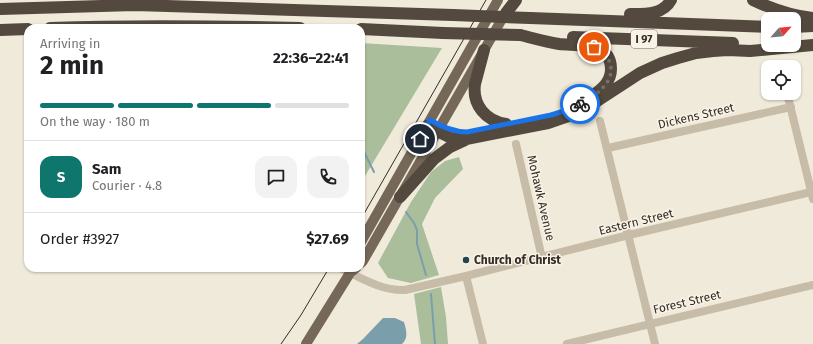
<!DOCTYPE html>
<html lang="en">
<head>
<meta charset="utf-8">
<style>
	body { margin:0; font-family:"Fira Sans",sans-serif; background:#f2f2f2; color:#202124; height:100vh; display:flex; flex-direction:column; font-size:15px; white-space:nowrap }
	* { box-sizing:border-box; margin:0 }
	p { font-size:13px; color:#757577 }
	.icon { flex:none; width:22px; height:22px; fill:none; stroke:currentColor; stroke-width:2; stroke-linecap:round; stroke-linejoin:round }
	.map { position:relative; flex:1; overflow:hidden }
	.details { position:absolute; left:24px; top:24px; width:341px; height:248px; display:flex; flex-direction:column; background:#fff; border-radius:12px; box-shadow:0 1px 3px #0004 }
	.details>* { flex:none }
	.needle { width:26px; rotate:63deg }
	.tools { position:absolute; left:761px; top:12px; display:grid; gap:8px }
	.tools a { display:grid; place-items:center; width:40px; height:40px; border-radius:8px; background:#fff; box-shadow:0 1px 3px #0004; font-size:20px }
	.pin { position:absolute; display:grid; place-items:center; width:34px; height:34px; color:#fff; margin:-17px; border:2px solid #fff; border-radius:50%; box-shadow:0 1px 4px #0007 }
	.courier { position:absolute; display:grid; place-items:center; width:40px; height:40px; margin:-20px; border:3px solid #1a73e8; border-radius:50%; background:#fff; color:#222; box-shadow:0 1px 5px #0007 }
	.summary em { font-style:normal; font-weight:700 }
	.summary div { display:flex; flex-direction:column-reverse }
	.summary { display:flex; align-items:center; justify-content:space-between; height:68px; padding:0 16px }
	h1 { font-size:26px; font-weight:700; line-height:30px }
	.bar { display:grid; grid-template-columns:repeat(4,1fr); gap:6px 4px; align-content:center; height:48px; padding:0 16px }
	.bar i { height:5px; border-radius:3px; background:#e0e0e0 }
	.bar .on { background:#0f766e }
	.bar p { grid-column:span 4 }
	.line { display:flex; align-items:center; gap:10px; padding:0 16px; border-top:1px solid #e0e0e0 }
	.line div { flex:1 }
	.round { display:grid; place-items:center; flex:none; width:42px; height:42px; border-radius:12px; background:#f2f2f2 }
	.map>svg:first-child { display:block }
	.green { fill:#abbe9b }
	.water { fill:#7a9fab }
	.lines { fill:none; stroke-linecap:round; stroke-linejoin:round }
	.stream { stroke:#7a9fab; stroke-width:2 }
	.minor { stroke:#c7bca7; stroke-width:8 }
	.major { stroke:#756859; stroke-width:10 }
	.highway { stroke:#54493e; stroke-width:12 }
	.tram { stroke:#342d27; stroke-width:1 }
	.highway-bridge { stroke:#54493e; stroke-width:12 }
	.done { stroke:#766f66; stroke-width:4; stroke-dasharray:0 7.2 }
	.route { stroke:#1a73e8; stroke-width:5 }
	.poi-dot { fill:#1f4552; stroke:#f8f3e6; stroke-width:1.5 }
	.labels { text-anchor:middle; stroke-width:3; stroke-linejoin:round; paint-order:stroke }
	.shield { fill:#f8f3e6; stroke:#6f6860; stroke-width:1 }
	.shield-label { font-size:11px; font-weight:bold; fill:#342d27 }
	.street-label { font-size:12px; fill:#342d27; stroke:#f8f3e6 }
	.poi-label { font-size:12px; font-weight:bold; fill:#342d27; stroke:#f8f3e6; text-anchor:start }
</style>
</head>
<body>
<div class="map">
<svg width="813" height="344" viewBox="0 0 813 344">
	<rect width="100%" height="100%" fill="#f0eada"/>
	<path class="green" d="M361,43l81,5 -77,128 -4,-10z
		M459,157l4,12 -28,29 -13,26 17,51 -28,8 -23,-5 -10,-15 33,-61 20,-30 14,-11z
		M441,287l5,30 2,27h-27l-7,-50z"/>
	<path class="water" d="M383,318h12l9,4c2,7 5,16 -2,22h-45l6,-5z"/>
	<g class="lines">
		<path class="stream" d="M361,146l13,26
			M406,212l8,11 3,7v14l9,31
			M431,294l4,50"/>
		<path class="minor" d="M787,93l26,106
			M600,121l55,223
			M516,144l26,114
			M608,148l183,-41
			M340,268c21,10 42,23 65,22l61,-14 163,-41 182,-43
			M466,276l17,68
			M567,344l246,-59"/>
		<path class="major" d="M361,242l137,-242
			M361,263l2,-2 143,-249
			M306,344l44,-71 6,-5"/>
		<path class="highway" d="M753,0c19,9 39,16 60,18
			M0,9l135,-4 318,10
			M506,13l10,-13
			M630,14c15,0 33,1 41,-14
			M530,18l238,9
			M794,27l19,-1
			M50,28c83,-3 166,-2 250,0
			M361,29l82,4
			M0,30l28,-1
			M520,35c13,3 26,7 39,9 19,2 52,-3 52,25 0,13 -9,20 -19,27
			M573,37l160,6
			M484,50l-9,34c-3,21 11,37 31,40
			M427,126l24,12 15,1 82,-16 26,-9 20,-11 46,-30 22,-10 16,-5 18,-5 17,-2 15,-1 22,1 63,-6
			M400,197l34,-38 16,-12 15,-7"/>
		<path class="tram" d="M361,219l125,-219
			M281,344l20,-29 28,-47"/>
		<path class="highway-bridge" d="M453,15l77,3
			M443,33l77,2"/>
	</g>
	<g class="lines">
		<path class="done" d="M580,104c9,-5 19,-11 25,-19 12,-14 5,-31 -11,-38"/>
		<path class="route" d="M420,139l10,-19c12,7 23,12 37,12l84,-17 13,-4 16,-7"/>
	</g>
	<circle class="poi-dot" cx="466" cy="260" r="4"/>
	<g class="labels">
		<rect class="shield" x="631" y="30" width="26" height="18" rx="3"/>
		<g class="shield-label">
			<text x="644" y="43">I 97</text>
		</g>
		<g class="street-label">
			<text transform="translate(696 116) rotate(-13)" y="4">Dickens Street</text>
			<text transform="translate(541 198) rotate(77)" y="4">Mohawk Avenue</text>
			<text transform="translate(636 222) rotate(-14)" y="4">Eastern Street</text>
			<text transform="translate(687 302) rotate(-13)" y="4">Forest Street</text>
		</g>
		<g class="poi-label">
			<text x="474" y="264">Church of Christ</text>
		</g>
	</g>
</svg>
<div class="tools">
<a><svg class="needle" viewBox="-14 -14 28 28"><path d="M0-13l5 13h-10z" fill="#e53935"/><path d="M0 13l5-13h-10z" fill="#757577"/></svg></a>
<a><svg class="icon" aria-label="locate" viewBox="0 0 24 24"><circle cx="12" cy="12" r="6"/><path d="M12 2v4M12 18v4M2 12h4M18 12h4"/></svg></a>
</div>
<div class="pin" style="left:594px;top:47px;background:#ea580c"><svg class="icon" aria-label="bag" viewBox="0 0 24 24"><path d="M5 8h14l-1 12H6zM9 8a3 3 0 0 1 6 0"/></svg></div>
<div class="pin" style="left:420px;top:139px;background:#1f2937"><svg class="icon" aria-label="home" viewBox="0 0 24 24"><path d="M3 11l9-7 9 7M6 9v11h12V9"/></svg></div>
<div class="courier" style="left:580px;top:104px"><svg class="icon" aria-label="bike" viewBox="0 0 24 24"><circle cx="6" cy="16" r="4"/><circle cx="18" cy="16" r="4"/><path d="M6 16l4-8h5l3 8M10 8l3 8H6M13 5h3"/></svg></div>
<section class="details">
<div class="summary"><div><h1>2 min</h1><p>Arriving in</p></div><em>22:36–22:41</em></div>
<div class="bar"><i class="on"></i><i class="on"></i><i class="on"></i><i></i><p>On the way · 180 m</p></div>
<div class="line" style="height:72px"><b class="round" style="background:#0f766e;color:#fff">S</b><div><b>Sam</b><p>Courier · 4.8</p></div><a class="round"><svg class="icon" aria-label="chat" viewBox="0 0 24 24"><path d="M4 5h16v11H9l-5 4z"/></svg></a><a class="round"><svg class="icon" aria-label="phone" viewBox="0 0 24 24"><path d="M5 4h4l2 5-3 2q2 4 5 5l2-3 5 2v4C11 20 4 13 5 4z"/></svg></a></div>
<div class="line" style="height:52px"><div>Order #3927</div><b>$27.69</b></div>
</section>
</div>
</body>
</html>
